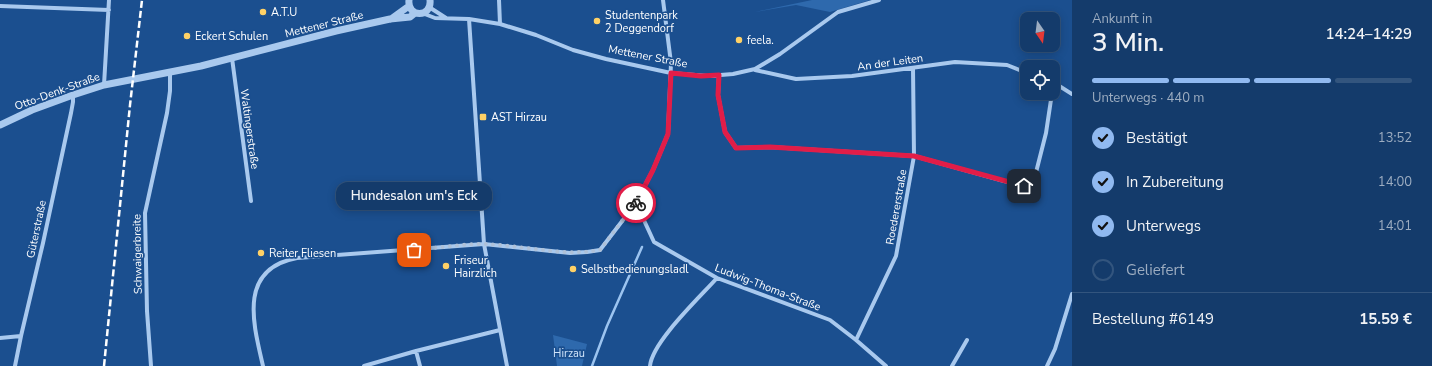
<!DOCTYPE html>
<html lang="de">
<head>
<meta charset="utf-8">
<style>
	body { margin:0; font-family:"Nunito Sans",sans-serif; background:#214673; color:#f1f3f6; height:100vh; display:flex; flex-direction:column; font-size:15px; white-space:nowrap }
	* { box-sizing:border-box; margin:0 }
	p { font-size:13px; color:#9dadc1 }
	.icon { flex:none; width:22px; height:22px; fill:none; stroke:currentColor; stroke-width:2; stroke-linecap:round; stroke-linejoin:round }
	.map { position:relative; flex:1; overflow:hidden }
	.panel { display:flex; flex-direction:column; background:#143b6b; width:360px }
	.panel>* { flex:none }
	.needle { width:26px; rotate:166deg }
	.controls { position:absolute; left:1020px; top:12px; display:grid; gap:8px }
	.controls a { display:grid; place-items:center; width:40px; height:40px; border-radius:8px; background:#143b6b; box-shadow:0 2px 10px #0003,0 0 0 1px #33557e; font-size:20px }
	.pin { position:absolute; display:grid; place-items:center; width:34px; height:34px; color:#fff; margin:-17px; border-radius:8px; box-shadow:0 2px 6px #0006 }
	.courier { position:absolute; display:grid; place-items:center; width:40px; height:40px; margin:-20px; border:3px solid #e11d48; border-radius:50%; background:#fff; color:#222; box-shadow:0 1px 5px #0007 }
	.bubble { position:absolute; height:28px; border-radius:12px; background:#143b6b; box-shadow:0 2px 10px #0003,0 0 0 1px #33557e; font-size:13px; font-weight:600; line-height:28px; text-align:center }
	.head em { font-style:normal; font-weight:600 }
	.head div { display:flex; flex-direction:column-reverse }
	.head { display:flex; align-items:center; justify-content:space-between; height:68px; padding:0 20px }
	h1 { font-size:26px; font-weight:600; line-height:30px }
	.bar { display:grid; grid-template-columns:repeat(4,1fr); gap:6px 4px; align-content:center; height:48px; padding:0 20px }
	.bar i { height:5px; border-radius:3px; background:#33557e }
	.bar .selected { background:#90b9f0 }
	.bar p { grid-column:span 4 }
	.line { display:flex; align-items:center; gap:10px; padding:0 20px; border-top:1px solid #33557e }
	.line div { flex:1 }
	ol { padding:0 20px; list-style:none }
	li { display:flex; align-items:center; gap:12px; height:44px }
	li p { margin-inline-start:auto }
	li .icon { padding:4px; border-radius:50%; background:#90b9f0; color:#111; stroke-width:4 }
	li:last-child { color:#9dadc1 }
	li i { width:22px; height:22px; border:2px solid #33557e; border-radius:50% }
	main { display:flex; flex:1; min-height:0 }
	.map>svg:first-child { display:block }
	.green { fill:#2e69ad }
	.lines { fill:none; stroke-linecap:round; stroke-linejoin:round }
	.stream { stroke:#9cc4f0; stroke-width:2.5 }
	.minor { stroke:#a9c9ee; stroke-width:4 }
	.tertiary { stroke:#a9c9ee; stroke-width:7 }
	.rail { stroke:#fff; stroke-width:2.5; stroke-dasharray:7 3; stroke-linecap:butt }
	.done { stroke:#afc1d8; stroke-width:4; stroke-dasharray:0 7.2 }
	.route { stroke:#e11d48; stroke-width:5 }
	.poi-dot { fill:#ffd166; stroke:#1b4f8f; stroke-width:1.5 }
	.labels { text-anchor:middle; stroke-width:3.5; stroke-linejoin:round; paint-order:stroke }
	.poi-label { font-size:11px; fill:#fff; stroke:#1b4f8f; text-anchor:start }
	.street-label { font-size:11px; fill:#fff; stroke:#1b4f8f }
	.park-label { font-size:11px; fill:#cfe3fa; stroke:#1b4f8f }
</style>
</head>
<body>
<main>
<div class="map">
<svg width="1072" height="366" viewBox="0 0 1072 366">
	<rect width="100%" height="100%" fill="#1b4f8f"/>
	<path class="green" d="M812,0h58l-40,12 -34,-7 -41,7z
		M553,335l34,9 -5,22h-25z"/>
	<g class="lines">
		<path class="stream" d="M592,366l15,-40 35,-79"/>
		<path class="minor" d="M499,0l1,24
			M0,6l109,4
			M429,7l17,11
			M422,13l13,5 34,1 31,5 36,11 37,15 33,9 65,14 37,3 25,-2 22,-5 25,-15 58,-42 41,-12
			M469,19l15,225 23,122
			M232,58l19,143
			M755,70l41,9 56,-3 103,-14 52,3 20,8
			M719,75l-1,20 7,37 11,16 34,-1 144,9 119,33
			M1053,82l19,12
			M104,85l5,-85
			M1053,90l1,-8
			M1030,196l16,-63 6,-40
			M636,203l18,39 63,36 113,42 26,20 30,26
			M0,338l21,-2
			M856,340l40,-84 18,-100 -1,-88
			M15,366l6,-30 22,-93 28,-130 2,-11v-7
			M151,366l-4,-55 -2,-98 22,-100 3,-22v-18
			M263,366c-10,-43 -25,-97 34,-108l187,-14 86,9 17,-1 13,-2 36,-47 17,-33 15,-36 3,-71 -8,-63
			M364,366l52,-15
			M420,366l-4,-15 84,-21
			M650,366c2,-24 50,-69 67,-88
			M952,366l15,-26
			M1047,366l8,-17 17,-55"/>
		<path class="tertiary" d="M409,0c-2,18 23,18 21,0
			M391,19l18,-13
			M0,125l32,-15 41,-15 31,-10 97,-19 135,-35 54,-12 20,-2 5,-4"/>
		<path class="rail" d="M104,366l26,-261 12,-105"/>
	</g>
	<g class="lines">
		<path class="done" d="M414,250c23,-2 47,-6 70,-6 39,1 77,13 116,6l36,-47"/>
		<path class="route" d="M636,203l17,-33 15,-36 3,-61 30,3 18,-1 -1,20 7,37 11,16 34,-1 144,9 110,30"/>
	</g>
	<g class="poi-dot">
		<circle cx="263" cy="12" r="4"/>
		<circle cx="597" cy="21" r="4"/>
		<circle cx="187" cy="36" r="4"/>
		<circle cx="739" cy="40" r="4"/>
		<rect x="479" y="113" width="8" height="8" rx="2"/>
		<circle cx="261" cy="253" r="4"/>
		<circle cx="446" cy="266" r="4"/>
		<circle cx="573" cy="269" r="4"/>
	</g>
	<g class="labels">
		<g class="poi-label">
			<text x="271" y="16">A.T.U</text>
			<text x="605" y="19">Studentenpark<tspan x="605" dy="13">2 Deggendorf</tspan></text>
			<text x="195" y="40">Eckert Schulen</text>
			<text x="747" y="44">feela.</text>
			<text x="491" y="121">AST Hirzau</text>
			<text x="269" y="257">Reiter Fliesen</text>
			<text x="454" y="264">Friseur<tspan x="454" dy="13">Hairzlich</tspan></text>
			<text x="581" y="273">Selbstbedienungsladl</text>
		</g>
		<g class="street-label">
			<text transform="translate(324 24) rotate(-14)" y="4">Mettener Straße</text>
			<text transform="translate(648 56) rotate(11)" y="4">Mettener Straße</text>
			<text transform="translate(890 62) rotate(-8)" y="4">An der Leiten</text>
			<text transform="translate(57 91) rotate(-20)" y="4">Otto-Denk-Straße</text>
			<text transform="translate(250 129) rotate(82)" y="4">Waltingerstraße</text>
			<text transform="translate(896 207) rotate(-80)" y="4">Roedererstraße</text>
			<text transform="translate(36 229) rotate(-78)" y="4">Güterstraße</text>
			<text transform="translate(137 254) rotate(-91)" y="4">Schwaigerbreite</text>
			<text transform="translate(768 287) rotate(21)" y="4">Ludwig-Thoma-Straße</text>
		</g>
		<g class="park-label">
			<text x="569" y="357">Hirzau</text>
		</g>
	</g>
</svg>
<div class="controls">
<a><svg class="needle" viewBox="-14 -14 28 28"><path d="M0-13l5 13h-10z" fill="#e53935"/><path d="M0 13l5-13h-10z" fill="#9dadc1"/></svg></a>
<a><svg class="icon" aria-label="locate" viewBox="0 0 24 24"><circle cx="12" cy="12" r="6"/><path d="M12 2v4M12 18v4M2 12h4M18 12h4"/></svg></a>
</div>
<div class="pin" style="left:414px;top:250px;background:#ea580c"><svg class="icon" aria-label="bag" viewBox="0 0 24 24"><path d="M5 8h14l-1 12H6zM9 8a3 3 0 0 1 6 0"/></svg></div>
<div class="pin" style="left:1024px;top:186px;background:#1f2937"><svg class="icon" aria-label="home" viewBox="0 0 24 24"><path d="M3 11l9-7 9 7M6 9v11h12V9"/></svg></div>
<div class="courier" style="left:636px;top:203px"><svg class="icon" aria-label="bike" viewBox="0 0 24 24"><circle cx="6" cy="16" r="4"/><circle cx="18" cy="16" r="4"/><path d="M6 16l4-8h5l3 8M10 8l3 8H6M13 5h3"/></svg></div>
<div class="bubble" style="left:336px;top:182px;width:156px">Hundesalon um's Eck</div>
</div>
<section class="panel">
<div class="head"><div><h1>3 Min.</h1><p>Ankunft in</p></div><em>14:24–14:29</em></div>
<div class="bar"><i class="selected"></i><i class="selected"></i><i class="selected"></i><i></i><p>Unterwegs · 440 m</p></div>
<ol>
<li><svg class="icon" aria-label="check" viewBox="0 0 24 24"><path d="M5 12l5 5 9-10"/></svg>Bestätigt<p>13:52</p></li>
<li><svg class="icon" aria-label="check" viewBox="0 0 24 24"><path d="M5 12l5 5 9-10"/></svg>In Zubereitung<p>14:00</p></li>
<li><svg class="icon" aria-label="check" viewBox="0 0 24 24"><path d="M5 12l5 5 9-10"/></svg>Unterwegs<p>14:01</p></li>
<li><i></i>Geliefert</li>
</ol>
<div class="line" style="height:52px"><div>Bestellung #6149</div><b>15.59 €</b></div>
</section>
</main>
</body>
</html>
